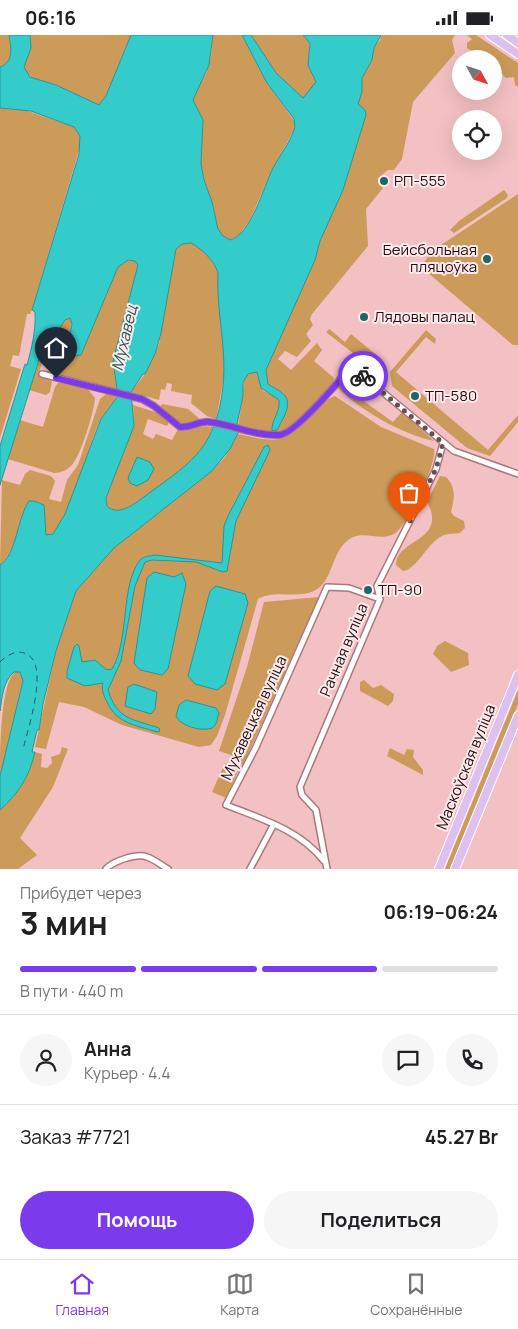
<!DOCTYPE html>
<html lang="ru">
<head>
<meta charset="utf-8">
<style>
	body { margin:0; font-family:Manrope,sans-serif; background:#f6f6f6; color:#202124; height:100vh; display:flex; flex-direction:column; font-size:19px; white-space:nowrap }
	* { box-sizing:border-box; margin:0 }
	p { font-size:16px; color:#757577 }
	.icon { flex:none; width:28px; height:28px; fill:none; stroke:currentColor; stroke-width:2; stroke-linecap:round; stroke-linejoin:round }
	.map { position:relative; height:834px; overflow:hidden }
	.details { display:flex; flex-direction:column; background:#fff; flex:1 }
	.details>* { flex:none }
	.needle { width:32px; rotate:130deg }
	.buttons { position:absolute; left:452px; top:15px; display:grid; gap:10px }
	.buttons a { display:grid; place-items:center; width:50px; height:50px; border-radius:50%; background:#fff; box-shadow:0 5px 20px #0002; font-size:25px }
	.pin { position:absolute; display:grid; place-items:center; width:42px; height:42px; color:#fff; margin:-51px -21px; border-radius:50% 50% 50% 0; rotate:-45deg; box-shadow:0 0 5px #0007 }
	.pin .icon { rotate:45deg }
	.courier { position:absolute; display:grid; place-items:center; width:50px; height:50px; margin:-25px; border:4px solid #7c3aed; border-radius:50%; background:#fff; color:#222; box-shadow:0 1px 6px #0007 }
	.overview em { font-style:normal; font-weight:700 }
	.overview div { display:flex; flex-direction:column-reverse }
	.overview { display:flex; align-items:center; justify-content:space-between; height:85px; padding:0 20px }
	h1 { font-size:32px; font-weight:700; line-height:38px }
	.bar { display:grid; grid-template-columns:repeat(4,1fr); gap:8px 5px; align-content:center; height:60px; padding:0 20px }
	.bar i { height:6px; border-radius:4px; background:#e0e0e0 }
	.bar .on { background:#7c3aed }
	.bar p { grid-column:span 4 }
	.line { display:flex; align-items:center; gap:12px; padding:0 20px; border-top:1px solid #e0e0e0 }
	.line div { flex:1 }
	.round { display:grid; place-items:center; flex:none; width:52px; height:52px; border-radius:26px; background:#f6f6f6 }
	.action { display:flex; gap:10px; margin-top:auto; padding:10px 20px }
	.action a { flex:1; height:58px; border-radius:30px; background:#7c3aed; color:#fff; font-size:20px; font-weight:700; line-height:58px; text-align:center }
	.action a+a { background:#f6f6f6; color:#202124 }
	.status { display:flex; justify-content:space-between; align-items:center; height:35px; padding:0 25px; background:#fff; direction:ltr }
	.status svg { height:14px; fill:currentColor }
	.menu { display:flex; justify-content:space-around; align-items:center; height:70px; border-top:1px solid #e0e0e0; background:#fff; font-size:14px; color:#757577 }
	.menu a { display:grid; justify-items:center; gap:2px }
	.menu .on { color:#7c3aed }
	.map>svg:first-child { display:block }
	.green { fill:#cc9b59 }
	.water { fill:#34cccb; stroke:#2e9393; fill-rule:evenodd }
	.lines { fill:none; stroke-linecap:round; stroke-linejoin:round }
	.ferry { stroke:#205c5b; stroke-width:1; stroke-dasharray:6 5; stroke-linecap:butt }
	.street-casing { stroke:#a87a7d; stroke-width:8 }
	.primary-casing { stroke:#fff; stroke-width:10 }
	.street { stroke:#fff; stroke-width:5 }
	.primary { stroke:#dec0ee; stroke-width:8 }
	.done { stroke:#6a4d4f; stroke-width:5; stroke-dasharray:0 9 }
	.route { stroke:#7c3aed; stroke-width:6 }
	.poi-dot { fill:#1a6867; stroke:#ffeaeb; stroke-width:2 }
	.labels { text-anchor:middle; stroke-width:4; stroke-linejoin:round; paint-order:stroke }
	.poi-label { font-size:15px; fill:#210f11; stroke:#ffeaeb; text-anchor:start }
	.street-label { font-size:15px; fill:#210f11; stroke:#ffeaeb }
	.water-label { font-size:16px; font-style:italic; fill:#205c5b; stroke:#ffeaeb }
</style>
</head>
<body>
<div class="status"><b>06:16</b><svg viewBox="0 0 49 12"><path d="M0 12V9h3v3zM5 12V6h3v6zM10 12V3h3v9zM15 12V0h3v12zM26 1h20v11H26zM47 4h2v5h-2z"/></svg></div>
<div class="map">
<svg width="518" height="834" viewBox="0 0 518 834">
	<rect width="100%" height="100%" fill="#f3c0c3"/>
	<path class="green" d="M0,0h131l-25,61 -7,9 -43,-20 -23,-6 -9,-10 -5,39 55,19 6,9v11l-48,163 -2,4h-3l-8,42 -6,-1 -3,11 11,3 -21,69z
		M213,0h29l25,48 28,39 -1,8 -22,40 -22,50 -11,15 -9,5 -7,-4 -5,-7 -6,-27 -8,-22 -3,-16 2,-44 -10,-20 2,-8 11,-18 5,-18z
		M251,0h52l6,7v26l7,14 -10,16 -7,-1 -23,-24z
		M381,0h74l-3,5 3,13 -42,49 -11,57 -8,11h-6l-10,8v5l5,5 -17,21 2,37 -56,68 -2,5 3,6 -7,9 5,7 -14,16 -12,-6 -7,8 13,11 26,-27 5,7 -8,11 20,17 -1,5c-12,15 -41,52 -61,50 -11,-1 -23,-5 -34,-7l5,-30 1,-17 4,-5 9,-2 6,19 14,6 3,6 -8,28 2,1 10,-38 -16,-10 -2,-14 49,-110 5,-19 23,-51 23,-75 -1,-5 -7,-6 4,-12v-14l10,-18 2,-13 6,-7z
		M467,0h9l42,28v24l-3,-2 -1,-8 -8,1 -6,-6 1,-5 -7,-3v-5h-8l-2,-6h-9l-8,-5v-5l5,-4z
		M504,155l4,5 -1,3 -53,35 -4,-3 9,-9z
		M518,159v151h-5l-92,-78 11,-16z
		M191,208c10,5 24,18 27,30l7,99 -9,47 -9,-3 -16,-13 1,-8 -21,-4 1,-7 -5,-1 -2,7 -4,-1 -2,11 -28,-8 14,-18 14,-30 17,-95 6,-5z
		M128,225l7,1 3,4 -25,96 4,30 -65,-16 -2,-9 -8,-2 -4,10 14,7 -2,11 -4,3 -17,-5 15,-46 24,-26 4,2 -5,30 9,6 5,-1 37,-88z
		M329,294l16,13 6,-8 29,24 -8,10 -46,-36z
		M426,295l10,9 -1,5 -9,-7 -30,35 92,78 30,-35v7l-28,34 -23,-8 -75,-62 -2,-14z
		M348,340l7,6 -7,9 45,32 9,-10 32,29c-32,-7 -73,-30 -96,-53z
		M64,347l23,6 8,10c-1,14 -14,57 -23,67 -5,5 -11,8 -18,8l-46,-14 12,-39 23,7 12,-40 3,-4z
		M107,358l10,4c-5,7 -11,14 -16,22 -14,26 -27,99 -50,116h-6l-1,-29 -3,-3 -10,-2 -4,4c-5,13 -15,53 -27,60l2,-85 18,5 5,-11 5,-4 21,6 4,5 -6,18 12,3 6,-22 11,-15 22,-66z
		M335,361l46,31 53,22c4,13 -28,79 -40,85 -15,8 -33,-6 -47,7 -16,13 -14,41 -33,50 -18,8 -39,-2 -56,8l-33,116 -8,21 -6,9 -12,2 -77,-22 -38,-18 -25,-5 -13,47 -11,-2 21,-96 20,-60 38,-43 98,-77 13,-14 13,-23c45,10 45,9 78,-24 6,-6 11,-12 19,-14z
		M162,369l26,5 13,11 -19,6 -22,-19z
		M133,370l25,8 11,9 -2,4 -19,-7 -5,15 10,5 3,-5 16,6 6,-11c13,1 23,-5 35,-2 -3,9 -8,18 -15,26 -12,14 -61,53 -77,57 -6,1 -10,0 -14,-4l-1,-8 28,-72z
		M440,441l6,1c11,11 8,22 5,35l3,4 10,5 1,7 -5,5c-5,1 -10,0 -16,2 -16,6 -27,35 -41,36l-7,-6c0,-23 38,-23 36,-48 0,-6 -3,-10 -5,-15z
		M319,562l-76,168 -12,-10 -12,-4 28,-84 17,-65z
		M445,606l23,12 1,12 -18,7 -18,-18 4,-8z
		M17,636l5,3 1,7 -23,95c0,-20 0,-99 17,-105z
		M364,645l9,8 8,-3 13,9 -1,7 -5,5 -28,-15v-9z
		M518,655v14l-68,165h-5z
		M62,712l6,2 -15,38 -33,51 17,17 -19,14h-18v-59c19,-17 29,-33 35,-58l7,2 -1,13 6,1 5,-5 -1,-6 9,-3z
		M390,713l14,7 3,-6 7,1 -1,7 10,13v5l-36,-19z
		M225,728l13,8 -12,27 -14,-6z"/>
	<path class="water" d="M9,0h21l1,13 -7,19 6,10 26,8 43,20 7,-9 25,-61h82l-4,30 -16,35 10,20 -2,44 3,16 8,22 6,27 5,7 7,4c21,-5 34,-54 43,-72 7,-13 18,-27 22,-41l-1,-8 -27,-36 -25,-48h9l25,38 27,25 13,-16 -8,-17 2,-22 -7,-8h78l-7,13 -2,12 -10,18v14l-4,12 7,6 1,5 -23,75 -23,51 -5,19 -49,110 2,14c5,4 10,5 14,9 13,9 0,27 -5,37l-5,1c-1,-11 9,-20 7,-31l-18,-12 -4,-16 -9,2 -5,8v14l-6,28 2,7 -9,18 -18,22 -98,77 -38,43 -20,60 -13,53 -4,26h-2l-5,22h3c-6,25 -16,41 -35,58v-34l23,-95 -3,-9h-6c-11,9 -12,26 -14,39v-146c16,-9 18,-49 29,-64h5l10,4 2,30 7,-1 12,-20 36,-95 17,-23 -5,-35 25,-96 -3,-4 -7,-1 -10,7 -37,88 -5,1 -9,-6 5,-26 -2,-6 -5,2 -6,10 -4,1 -11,13 -44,141v-39l25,-82 2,1c5,-18 9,-35 8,-53l-3,-2 47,-156 1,-18 -6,-9 -43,-16 -31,-3v-41c14,-5 11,-20 9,-32zM191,208c10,5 24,18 27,30 -2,53 15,89 -1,144 -4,13 -10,26 -20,37 -15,17 -35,29 -53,43 -10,7 -26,20 -37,9l-1,-8 28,-72 -3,-34 12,-18h2l10,-20 6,-21 15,-84 6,-5z
		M268,410l2,5 -34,71 -9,50 -4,1 -27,-10 -44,-2 -7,2 -10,24 -14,75 -13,29c9,30 25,29 51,38l1,3 -3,1c-21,-7 -40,-8 -50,-30 -3,-6 -6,-12 -4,-19l-18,3 -18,-8v-7l7,-24 3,-3 2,2 3,16 13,-2 12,10 5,-1c18,-30 8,-83 28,-109 4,-4 10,-4 15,-5l67,8 2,-37 4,-10 36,-69z
		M137,422l13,5 4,7 -6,11 -11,6 -7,-3 -2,-5z
		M154,537l20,5 8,-4 4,11 -18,85 -6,6 -22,-5 -6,-7 13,-85z
		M216,551l29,8 3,9 -23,81 -8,6 -22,-6 -7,-8 22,-85z
		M134,649l23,8 -2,17 -4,5 -26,-8 3,-19z
		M186,665l30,8 3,5c-2,5 -2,13 -7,15 -10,4 -32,-2 -36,-12l3,-11z"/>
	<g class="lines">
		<path class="ferry" d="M0,627c6,-6 15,-12 24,-9 28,8 3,77 -1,97"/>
		<g class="street-casing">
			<path id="street" d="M42,339l100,25 12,7 26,21c11,1 21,-7 30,-5 23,3 45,14 69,13 15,0 61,-55 72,-69l103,85 64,23
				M324,826c-24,-31 -62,-42 -98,-56l30,-58 71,-160 22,1 31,11
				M106,834c7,-8 31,-16 41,-12 7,2 14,8 21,12
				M250,834l24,-45
				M327,834l-11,-59 -14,-15 -2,-8 80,-188 -3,-13 59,-117 7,-26"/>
		</g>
		<g class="primary-casing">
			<path id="primary" d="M490,0l28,19
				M507,0l11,8
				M439,834l79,-194
				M455,834l63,-153"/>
		</g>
		<use href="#street" class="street"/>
		<use href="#primary" class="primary"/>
	</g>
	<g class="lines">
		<path class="done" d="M363,341l80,67 -7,26 -27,54"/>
		<path class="route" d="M56,343l86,21 12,7 26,21c11,1 21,-7 30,-5 23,3 45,14 69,13 15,0 61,-55 72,-68l12,9"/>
	</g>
	<g class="poi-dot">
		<circle cx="384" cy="146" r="5"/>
		<circle cx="487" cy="224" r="5"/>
		<circle cx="364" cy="282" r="5"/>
		<circle cx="415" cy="361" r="5"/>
		<circle cx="368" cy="555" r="5"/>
	</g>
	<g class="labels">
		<g class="poi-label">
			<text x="394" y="151">РП-555</text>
			<text x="477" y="220" text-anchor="end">Бейсбольная<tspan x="477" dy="17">пляцоўка</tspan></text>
			<text x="374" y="287">Лядовы палац</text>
			<text x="425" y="366">ТП-580</text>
			<text x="378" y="560">ТП-90</text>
		</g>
		<g class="street-label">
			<text transform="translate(344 615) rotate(-67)" y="5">Рачная вуліца</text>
			<text transform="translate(254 683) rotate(-65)" y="5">Мухавецкая вуліца</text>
			<text transform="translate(466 732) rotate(-68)" y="5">Маскоўская вуліца</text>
		</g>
		<g class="water-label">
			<text transform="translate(124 303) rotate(-77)" y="6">Мухавец</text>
		</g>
	</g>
</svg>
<div class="buttons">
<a><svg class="needle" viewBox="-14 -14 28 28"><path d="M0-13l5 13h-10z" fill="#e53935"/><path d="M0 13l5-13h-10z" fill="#757577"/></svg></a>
<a><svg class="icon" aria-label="locate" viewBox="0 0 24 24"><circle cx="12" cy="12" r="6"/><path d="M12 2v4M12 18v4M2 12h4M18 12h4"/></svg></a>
</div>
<div class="pin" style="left:409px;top:488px;background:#ea580c"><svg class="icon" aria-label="bag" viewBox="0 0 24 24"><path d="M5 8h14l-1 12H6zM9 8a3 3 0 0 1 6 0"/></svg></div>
<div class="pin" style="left:56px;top:343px;background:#1f2937"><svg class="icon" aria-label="home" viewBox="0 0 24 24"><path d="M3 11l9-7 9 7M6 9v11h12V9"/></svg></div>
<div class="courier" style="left:363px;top:341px"><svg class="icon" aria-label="bike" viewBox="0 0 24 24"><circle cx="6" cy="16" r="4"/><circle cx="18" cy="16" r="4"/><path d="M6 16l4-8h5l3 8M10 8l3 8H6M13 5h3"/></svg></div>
</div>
<section class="details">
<div class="overview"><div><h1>3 мин</h1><p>Прибудет через</p></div><em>06:19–06:24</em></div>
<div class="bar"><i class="on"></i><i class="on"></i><i class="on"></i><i></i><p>В пути · 440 m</p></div>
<div class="line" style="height:90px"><a class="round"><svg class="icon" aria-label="person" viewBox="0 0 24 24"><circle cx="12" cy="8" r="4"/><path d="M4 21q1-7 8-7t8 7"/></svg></a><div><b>Анна</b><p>Курьер · 4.4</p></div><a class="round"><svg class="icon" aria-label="chat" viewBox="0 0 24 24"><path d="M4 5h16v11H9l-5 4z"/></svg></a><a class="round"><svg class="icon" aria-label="phone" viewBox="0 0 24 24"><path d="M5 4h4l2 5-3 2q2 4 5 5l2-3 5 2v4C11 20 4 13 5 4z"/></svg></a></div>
<div class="line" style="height:65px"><div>Заказ #7721</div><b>45.27 Br</b></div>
<div class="action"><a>Помощь</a><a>Поделиться</a></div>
</section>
<nav class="menu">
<a class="on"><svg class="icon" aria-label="home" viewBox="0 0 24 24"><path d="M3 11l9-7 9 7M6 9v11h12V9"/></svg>Главная</a>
<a><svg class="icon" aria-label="map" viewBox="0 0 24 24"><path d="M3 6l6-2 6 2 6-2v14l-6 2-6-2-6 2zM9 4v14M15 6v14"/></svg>Карта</a>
<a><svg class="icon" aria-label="saved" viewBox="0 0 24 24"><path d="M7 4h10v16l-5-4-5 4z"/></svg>Сохранённые</a>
</nav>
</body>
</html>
